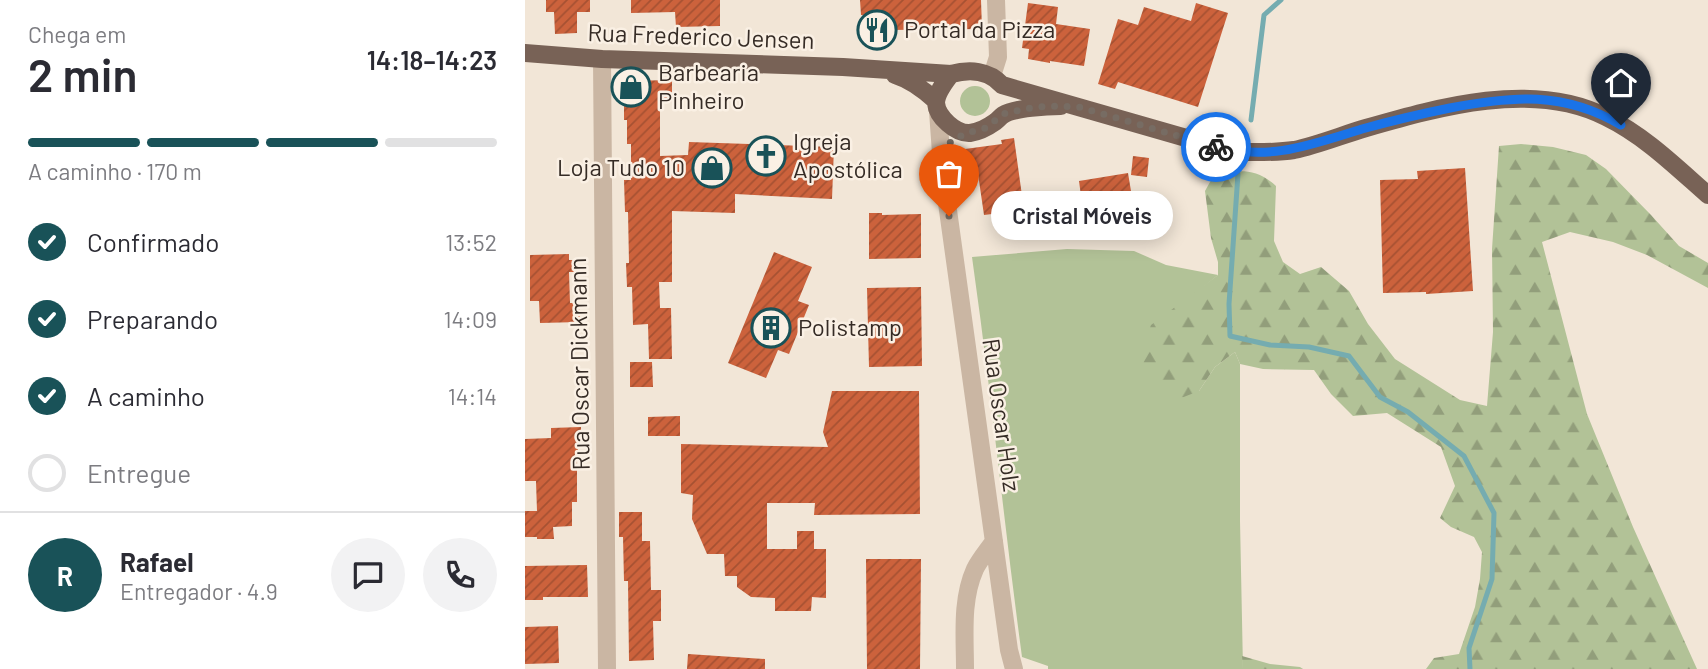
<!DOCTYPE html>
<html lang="pt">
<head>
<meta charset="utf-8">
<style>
	body { margin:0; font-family:Barlow,sans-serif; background:#f2f2f3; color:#2b2b33; height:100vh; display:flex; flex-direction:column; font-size:26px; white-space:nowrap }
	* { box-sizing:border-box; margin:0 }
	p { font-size:23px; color:#7c7c81 }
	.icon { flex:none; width:38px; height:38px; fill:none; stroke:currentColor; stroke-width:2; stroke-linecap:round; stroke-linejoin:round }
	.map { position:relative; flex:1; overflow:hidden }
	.panel { display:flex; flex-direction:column; background:#fff; width:525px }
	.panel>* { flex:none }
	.pin { position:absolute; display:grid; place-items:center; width:60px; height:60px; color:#fff; margin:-72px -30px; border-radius:50% 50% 50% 0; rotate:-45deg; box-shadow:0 0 7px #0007 }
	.pin .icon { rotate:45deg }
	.courier { position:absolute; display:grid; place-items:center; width:70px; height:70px; margin:-35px; border:5px solid #1a73e8; border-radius:50%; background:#fff; color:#222; box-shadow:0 2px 9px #0007 }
	.bubble { position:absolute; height:49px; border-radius:24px; background:#fff; box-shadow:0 4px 18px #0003; font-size:23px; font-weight:600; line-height:49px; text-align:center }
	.headline em { font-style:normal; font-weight:600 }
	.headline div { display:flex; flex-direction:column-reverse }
	.headline { display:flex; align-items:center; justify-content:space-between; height:119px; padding:0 28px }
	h1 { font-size:46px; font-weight:600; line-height:52px }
	.bar { display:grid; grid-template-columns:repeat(4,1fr); gap:10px 7px; align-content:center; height:84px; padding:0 28px }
	.bar i { height:9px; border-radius:5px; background:#e1e1e2 }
	.bar .selected { background:#195258 }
	.bar p { grid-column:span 4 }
	.line { display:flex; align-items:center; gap:18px; padding:0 28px; border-top:2px solid #e1e1e2 }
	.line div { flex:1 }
	.round { display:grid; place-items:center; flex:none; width:74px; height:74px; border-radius:37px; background:#f2f2f3 }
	ol { padding:0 28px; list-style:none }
	li { display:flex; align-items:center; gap:21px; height:77px }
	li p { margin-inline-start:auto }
	li .icon { padding:7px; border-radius:50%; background:#195258; color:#fff; stroke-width:4 }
	li:last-child { color:#7c7c81 }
	li i { width:38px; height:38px; border:4px solid #e1e1e2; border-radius:50% }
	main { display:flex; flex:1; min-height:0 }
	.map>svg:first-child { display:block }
	.grass { fill:#b2c297 }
	.forest { fill:url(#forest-firs) }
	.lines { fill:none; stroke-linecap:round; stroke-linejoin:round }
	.stream { stroke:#75acb0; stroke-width:5 }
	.building { fill:url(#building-hatch) }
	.minor { stroke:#cab6a3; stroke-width:18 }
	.major { stroke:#786256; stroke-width:18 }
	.done { stroke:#776c63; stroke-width:7; stroke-dasharray:0 12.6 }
	.route { stroke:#1a73e8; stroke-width:9 }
	.labels { text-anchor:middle; stroke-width:5; stroke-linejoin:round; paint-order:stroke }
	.poi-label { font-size:24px; fill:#352b25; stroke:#faf0e4; text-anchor:start }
	.street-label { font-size:24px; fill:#352b25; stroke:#faf0e4 }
</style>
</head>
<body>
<main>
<section class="panel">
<div class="headline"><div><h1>2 min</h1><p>Chega em</p></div><em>14:18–14:23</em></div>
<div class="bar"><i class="selected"></i><i class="selected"></i><i class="selected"></i><i></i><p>A caminho · 170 m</p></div>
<ol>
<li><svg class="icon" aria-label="check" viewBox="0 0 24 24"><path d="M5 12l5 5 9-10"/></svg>Confirmado<p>13:52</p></li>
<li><svg class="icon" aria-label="check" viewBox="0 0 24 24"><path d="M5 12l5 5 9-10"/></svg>Preparando<p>14:09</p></li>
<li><svg class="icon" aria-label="check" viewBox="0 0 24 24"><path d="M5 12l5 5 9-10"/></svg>A caminho<p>14:14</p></li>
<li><i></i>Entregue</li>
</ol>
<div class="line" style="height:126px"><b class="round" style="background:#195258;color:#fff">R</b><div><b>Rafael</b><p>Entregador · 4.9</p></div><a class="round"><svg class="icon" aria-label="chat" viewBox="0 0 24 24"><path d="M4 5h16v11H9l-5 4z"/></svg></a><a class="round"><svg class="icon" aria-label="phone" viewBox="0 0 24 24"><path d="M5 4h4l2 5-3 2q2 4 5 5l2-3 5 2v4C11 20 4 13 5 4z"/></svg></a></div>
</section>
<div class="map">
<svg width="1183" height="669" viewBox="0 0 1183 669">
	<defs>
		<pattern id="forest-firs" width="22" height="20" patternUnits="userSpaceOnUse" patternTransform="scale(1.75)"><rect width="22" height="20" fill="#b2c297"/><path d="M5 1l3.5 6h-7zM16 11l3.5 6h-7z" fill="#929e7b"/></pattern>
		<pattern id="building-hatch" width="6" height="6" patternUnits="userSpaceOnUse" patternTransform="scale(1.75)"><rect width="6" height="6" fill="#cc623c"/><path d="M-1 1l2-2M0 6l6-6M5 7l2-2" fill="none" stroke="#a65132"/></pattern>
	</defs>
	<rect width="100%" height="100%" fill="#f2e6d7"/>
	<path class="grass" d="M435 101a15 15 0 1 1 30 0a15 15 0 1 1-30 0Z
		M542,249l67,2 32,14 52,10 -21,17 2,99 16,-24 20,-15 5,12v157l3,148h-195v-3l-26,-9c-18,-133 -31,-267 -50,-400z"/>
	<path class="forest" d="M996,144l32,3 33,8 20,14 45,46 28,31 29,17v25l-61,-33 -34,-13 -43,-10 -28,10 45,172 46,113 64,142h-271l8,-11 25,-4 16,-47 5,-28 2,-27 -8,-15 -23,-10 -11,-9 15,-32 -14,-39 -54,-34 -34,3 -22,-22 -17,-24 -51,-1 -23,-5 -5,-12 -20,15 -16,24 -23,9 -12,-14 -18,-4 -10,-16 15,-41 67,-50v-13l-7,-24 -6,-47 10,-18c26,-2 40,-6 61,13l-2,55 9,21 17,12 21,-7 28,24 19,33 27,35 65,41 27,6 6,-74 -1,-83 7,-103z
		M717,656l28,8 30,3 3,2h-60z"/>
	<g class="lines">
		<path class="stream" d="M726,120l13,-105 17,-15
			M713,174l-9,130 1,32 40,9 39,2 40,9 31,41 28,15 56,44 30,57 -2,66 -23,69 1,21"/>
	</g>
	<path class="building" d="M21,0h44v12h-13v21l-22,1 -1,-22h-8z
		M106,0h89v26l-44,1 -1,-15 -44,1z
		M335,0h121l1,29 -94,1v6h-22v-21h-5z
		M503,3l30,4 -2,17 34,5 -6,37 -34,-5v2l-22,-4 1,-10 -7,-1z
		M671,3l32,10 -30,94 -80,-25 -3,7 -17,-5 20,-65 20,6 6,-18 47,14z
		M147,80v22l-12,1v53l28,-1 1,-13 145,5 -2,52 -97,-5v19l-63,-2v71h-13l1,26h11l1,51h-23l-1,-35 -15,1 -1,-38h-5l-1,-24h3l-1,-51h-3l-1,-32h7v-36h-4v-24h-3v-39z
		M489,138l10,72 -40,5 -7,-48 -10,2 -2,-20 37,-5 -1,-4z
		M608,156l16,2 -2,19 -16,-2z
		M940,168l8,123 -47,3v-2l-43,1 -3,-113 38,-1 -1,-8z
		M603,173l4,24 -11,2 1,9 -25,5 -1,-9 -6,1 -2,-11 -7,2 -2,-15z
		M344,213h13v2l39,-1v44l-52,1z
		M249,252l38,15 -14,34 11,4 -20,49 -11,-4 -12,28 -38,-15z
		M44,254v6h5v12h-5l1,31h9l1,19 -40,1 -1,-22h-9v-46z
		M396,287l1,79 -53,1 -2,-79z
		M105,362h22l1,25h-23z
		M307,391h87l1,123 -106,1 1,-12h-48v46h30v-18h17v18h12v49l-14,-1 -1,14h-36v-13l-24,-1 -14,-10v-11h-12l-1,-22h-17l-15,-35 1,-24 -12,-2v-49l147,3 -5,-15z
		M155,416v20h-32v-19z
		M56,427v14h-3v17h-1v44h-5v24l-19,1 1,12h-17v-2h-12v-26h12l-1,-30h-11v-42l26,-1v-10z
		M94,512h23v29h8l1,49h10v31h-8l1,39 -25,1 -1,-80h-4l-1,-44h-4z
		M341,559h55l-1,110h-53z
		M62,565l1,32h-45v3h-18v-34z
		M33,626l1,37 -34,1v-37z
		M163,654l77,5v10h-78z"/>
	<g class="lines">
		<path class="minor" d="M77,59l5,610
			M467,76l6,-19 -2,-57
			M413,111l4,56 67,483 5,19
			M440,669c0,-33 -4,-69 10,-100 5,-10 13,-19 19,-28"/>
		<path class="major" d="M0,53l77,6 241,8 108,7c18,-5 38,-4 51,11l233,67c20,0 40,1 59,-2 24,-5 48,-15 72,-22 73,-21 168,-48 240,-11 39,19 70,50 102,78
			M426,74c-6,8 -15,19 -15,29 1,14 20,31 34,30 8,-1 18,-6 25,-11 3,-2 5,-5 8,-7 11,-7 45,-9 58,-9
			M370,75c16,5 28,14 41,26"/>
	</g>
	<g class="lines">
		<path class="done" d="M424,216l-7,-49 4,-16 5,-10 16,-8 19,-5 17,-14 27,-6 21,-2 28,1 137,40"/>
		<path class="route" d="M691,147c54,14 94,-2 146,-18 29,-8 58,-15 88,-21 63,-12 113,-17 171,17"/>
	</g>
	<defs>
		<g id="restaurant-ring" transform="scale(2.0125)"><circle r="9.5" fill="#faf0e4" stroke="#195258" stroke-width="1.5"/><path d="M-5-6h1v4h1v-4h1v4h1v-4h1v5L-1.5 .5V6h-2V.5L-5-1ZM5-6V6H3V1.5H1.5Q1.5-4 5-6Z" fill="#195258"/></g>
		<g id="shop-ring" transform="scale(2.0125)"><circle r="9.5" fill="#faf0e4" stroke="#195258" stroke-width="1.5"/><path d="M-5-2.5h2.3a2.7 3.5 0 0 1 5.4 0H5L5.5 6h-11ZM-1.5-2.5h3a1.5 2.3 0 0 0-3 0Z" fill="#195258"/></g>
		<g id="church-ring" transform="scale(2.0125)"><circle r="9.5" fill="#faf0e4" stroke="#195258" stroke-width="1.5"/><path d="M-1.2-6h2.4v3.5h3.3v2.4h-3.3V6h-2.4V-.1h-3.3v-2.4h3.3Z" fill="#195258"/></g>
		<g id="building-ring" transform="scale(2.0125)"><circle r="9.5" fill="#faf0e4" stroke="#195258" stroke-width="1.5"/><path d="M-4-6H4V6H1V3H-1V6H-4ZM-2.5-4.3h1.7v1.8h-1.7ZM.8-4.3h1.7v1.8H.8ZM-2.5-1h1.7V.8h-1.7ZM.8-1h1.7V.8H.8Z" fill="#195258"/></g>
	</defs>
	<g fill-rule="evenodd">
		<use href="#restaurant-ring" x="352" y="30"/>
		<use href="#shop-ring" x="106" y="87"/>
		<use href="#church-ring" x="241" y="156"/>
		<use href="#shop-ring" x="187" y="168"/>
		<use href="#building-ring" x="246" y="328"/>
	</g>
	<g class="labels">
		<g class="poi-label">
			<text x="379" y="38">Portal da Pizza</text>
			<text x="133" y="81">Barbearia<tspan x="133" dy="28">Pinheiro</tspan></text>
			<text x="268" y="150">Igreja<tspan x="268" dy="28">Apostólica</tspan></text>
			<text x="160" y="176" text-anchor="end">Loja Tudo 10</text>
			<text x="273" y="336">Polistamp</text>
		</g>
		<g class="street-label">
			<text transform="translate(176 37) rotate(2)" y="8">Rua Frederico Jensen</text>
			<text transform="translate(55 364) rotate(-91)" y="8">Rua Oscar Dickmann</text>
			<text transform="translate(476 415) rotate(82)" y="8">Rua Oscar Holz</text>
		</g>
	</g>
</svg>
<div class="pin" style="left:424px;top:216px;background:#ea580c"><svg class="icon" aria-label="bag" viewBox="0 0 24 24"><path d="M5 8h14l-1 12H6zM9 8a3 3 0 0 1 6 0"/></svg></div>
<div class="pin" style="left:1096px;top:125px;background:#1f2937"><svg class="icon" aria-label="home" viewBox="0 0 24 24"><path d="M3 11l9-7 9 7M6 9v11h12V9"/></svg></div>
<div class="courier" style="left:691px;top:147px"><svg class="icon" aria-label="bike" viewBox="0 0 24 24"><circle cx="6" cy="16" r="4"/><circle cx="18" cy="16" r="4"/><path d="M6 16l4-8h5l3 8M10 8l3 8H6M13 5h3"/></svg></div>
<div class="bubble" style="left:466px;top:191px;width:182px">Cristal Móveis</div>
</div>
</main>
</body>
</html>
